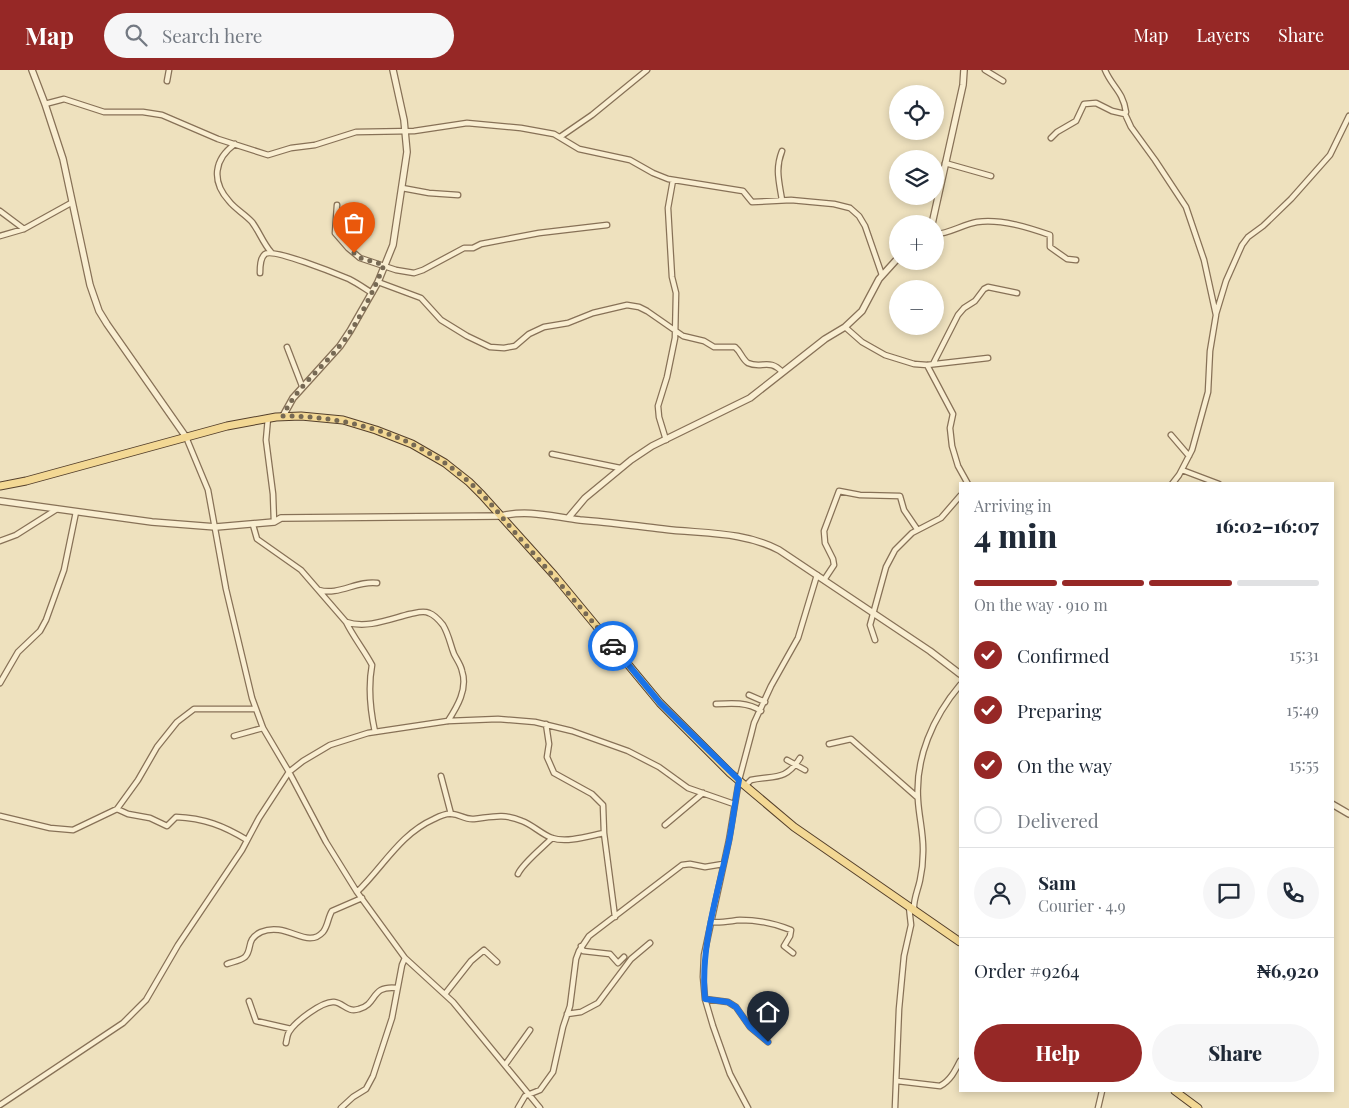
<!DOCTYPE html>
<html lang="en">
<head>
<meta charset="utf-8">
<style>
	body { margin:0; font-family:"Playfair Display",serif; background:#f6f6f7; color:#1f2937; height:100vh; display:flex; flex-direction:column; font-size:19px; white-space:nowrap }
	* { box-sizing:border-box; margin:0 }
	p { font-size:16px; color:#747a83 }
	.icon { flex:none; width:28px; height:28px; fill:none; stroke:currentColor; stroke-width:2; stroke-linecap:round; stroke-linejoin:round }
	.map { position:relative; flex:1; overflow:hidden }
	.side { position:absolute; left:959px; top:412px; width:375px; height:610px; display:flex; flex-direction:column; background:#fff; border-radius:0px; box-shadow:0 2px 8px #0003 }
	.side>* { flex:none }
	.tools { position:absolute; left:889px; top:15px; display:grid; gap:10px }
	.tools a { display:grid; place-items:center; width:55px; height:55px; border-radius:50%; background:#fff; box-shadow:0 2px 8px #0003; font-size:25px }
	.pin { position:absolute; display:grid; place-items:center; width:42px; height:42px; color:#fff; margin:-51px -21px; border-radius:50% 50% 50% 0; rotate:-45deg; box-shadow:0 0 5px #0007 }
	.pin .icon { rotate:45deg }
	.courier { position:absolute; display:grid; place-items:center; width:50px; height:50px; margin:-25px; border:4px solid #1a73e8; border-radius:50%; background:#fff; color:#222; box-shadow:0 1px 6px #0007 }
	.head em { font-style:normal; font-weight:800 }
	.head div { display:flex; flex-direction:column-reverse }
	.head { display:flex; align-items:center; justify-content:space-between; height:85px; padding:0 15px }
	h1 { font-size:32px; font-weight:800; line-height:38px }
	.bar { display:grid; grid-template-columns:repeat(4,1fr); gap:8px 5px; align-content:center; height:60px; padding:0 15px }
	.bar i { height:6px; border-radius:4px; background:#e0e1e3 }
	.bar .active { background:#962826 }
	.bar p { grid-column:span 4 }
	.line { display:flex; align-items:center; gap:12px; padding:0 15px; border-top:1px solid #e0e1e3 }
	.line div { flex:1 }
	.round { display:grid; place-items:center; flex:none; width:52px; height:52px; border-radius:26px; background:#f6f6f7 }
	ol { padding:0 15px; list-style:none }
	li { display:flex; align-items:center; gap:15px; height:55px }
	li p { margin-inline-start:auto }
	li .icon { padding:5px; border-radius:50%; background:#962826; color:#fff; stroke-width:4 }
	li:last-child { color:#747a83 }
	li i { width:28px; height:28px; border:2px solid #e0e1e3; border-radius:50% }
	.action { display:flex; gap:10px; margin-top:auto; padding:10px 15px }
	.action a { flex:1; height:58px; border-radius:30px; background:#962826; color:#fff; font-size:20px; font-weight:800; line-height:58px; text-align:center }
	.action a+a { background:#f6f6f7; color:#1f2937 }
	header { display:flex; align-items:center; gap:30px; box-sizing:border-box; height:70px; padding:0 25px; background:#962826; color:#fff }
	header strong { font-size:24px }
	nav { display:flex; gap:28px; margin-inline-start:auto; font-size:18px }
	.search { width:350px; height:45px; background:#f6f6f7; display:flex; align-items:center; gap:12px; box-sizing:border-box; padding:0 18px; border-radius:28px; color:#747a83; font-size:19px }
	.map>svg:first-child { display:block }
	.lines { fill:none; stroke-linecap:round; stroke-linejoin:round }
	.minor-casing { stroke:#877157; stroke-width:7 }
	.tertiary-casing { stroke:#877157; stroke-width:8 }
	.primary-casing { stroke:#543f2b; stroke-width:9 }
	.minor { stroke:#f9eed1; stroke-width:4.5 }
	.tertiary { stroke:#f9eed1; stroke-width:5.5 }
	.primary { stroke:#f3d894; stroke-width:7 }
	.done { stroke:#766954; stroke-width:5; stroke-dasharray:0 9 }
	.route { stroke:#1a73e8; stroke-width:6 }
</style>
</head>
<body>
<header>
<strong>Map</strong>
<div class="search"><svg class="icon" aria-label="search" viewBox="0 0 24 24"><circle cx="10" cy="10" r="6"/><path d="M15 15l6 6"/></svg>Search here</div>
<nav><a>Map</a><a>Layers</a><a>Share</a></nav>
</header>
<div class="map">
<svg width="1349" height="1038" viewBox="0 0 1349 1038">
	<rect width="100%" height="100%" fill="#eee1be"/>
	<g class="lines">
		<g class="minor-casing">
			<path id="minor" d="M985,0l18,11
				M1105,0c7,17 18,21 21,42l-1,2 6,13 24,33 31,47 18,53 12,55 -6,36 -2,41 -16,58 -13,25 -7,9
				M167,11l2,-11
				M45,34l19,-5 40,13h39l19,3 56,24 50,16 23,-7 24,-3 41,-13 58,-1 53,-8 54,5 33,6 25,15 51,11 23,13 15,6 75,12 9,11 39,-2 43,4 16,4 9,8 6,10 17,49
				M560,67l32,-22 55,-45
				M1051,68l6,-6 19,-11 8,-17 12,-1 16,8 13,3
				M235,74c-21,15 -24,37 -6,57 6,8 16,13 23,21 7,9 11,21 19,30
				M945,93l46,13
				M402,118l27,5 29,2
				M782,130c-3,-19 -7,-31 0,-49
				M337,135l-2,28 13,15 12,10 36,12 18,3 9,-3 41,-22h9l8,-4 58,-11 68,-8
				M0,141l24,18
				M935,164c11,1 29,-10 42,-12 25,-3 50,5 73,13v12l17,12 9,1
				M0,166l24,-7 47,-26
				M260,203c0,-6 0,-15 5,-19 8,-6 72,20 84,25 8,4 15,9 23,14
				M378,212l43,16 20,22 26,16 23,11 14,1 11,-2 14,-12 15,-7 24,-4 25,-10 34,-8 12,2 8,4 36,25 21,5 10,6h21c6,5 7,12 13,16 13,6 22,-5 34,9
				M1216,244l10,-33 16,-36 6,-8 15,-11 28,-27 39,-44 19,-39
				M845,257l17,15 23,13 29,9 13,1 61,-7
				M287,277l15,39
				M933,294l25,-49 6,-7 11,-7 9,-12 4,-2 29,6
				M927,295l26,49 -3,14 2,18 6,20 10,18
				M268,348l-2,22 7,54 1,28
				M1171,365l18,21
				M186,367l22,53 18,99 26,109 11,30 26,44 37,70 31,50 48,66 48,44 87,106
				M666,370l-7,-23 -1,-11 9,-29 8,-39 1,-45 -4,-16 -4,-69 5,-28
				M552,384l68,14
				M1182,400l37,14
				M253,455l4,14 44,31 45,52c21,7 44,-3 64,-8 6,-1 13,-4 19,-1 6,2 10,7 14,12 6,10 7,19 11,29 3,6 7,11 8,17 6,18 -5,36 -14,50
				M0,471l16,-6 41,-26
				M824,510l10,-15 -1,-6 -8,-16 -1,-12 15,-40 21,4 40,1 4,14 13,19
				M319,520c19,6 39,-10 58,-7
				M346,552c8,16 18,28 26,43 -4,22 -2,44 3,67
				M875,570l-5,-15 16,-58 9,-17 17,-17 29,-15 19,-22
				M0,613l18,-31 22,-21 6,-11 18,-50 12,-58
				M749,625l16,7
				M716,634c16,-1 32,-2 45,7
				M546,654l3,20 -2,13 7,16 38,21 11,11 1,28 11,84
				M234,666l29,-8
				M829,674l22,-5 66,58
				M787,690l18,10
				M441,706l10,38
				M745,716l6,-6c22,-5 34,2 49,-22
				M117,739l11,5 22,4 17,8 9,-9c28,1 48,9 71,23
				M0,746l50,12 23,2 44,-21 21,-29 19,-33 20,-25 17,-13h62
				M665,755l38,-32
				M518,804c4,-10 25,-27 34,-36
				M357,822c26,-25 43,-58 77,-73 4,-2 12,-6 18,-5 7,0 13,6 22,5 18,-2 29,-6 48,2 11,4 19,13 30,17 15,5 37,-2 52,-5
				M914,840c-1,-10 4,-20 6,-30 2,-9 3,-18 3,-27 1,-18 -4,-35 -5,-53 -3,-42 15,-83 42,-115
				M711,852c10,1 19,-1 29,-2 18,0 34,3 51,10l-1,6 -6,10 9,7
				M581,876l2,5 27,3 8,9 6,-6
				M227,894c5,-2 13,-3 18,-7 8,-8 0,-17 16,-25 26,-11 46,18 62,0 5,-6 5,-15 9,-21l30,-13
				M445,924l26,-33 13,-11 13,12
				M705,929l23,3 8,5 14,20 18,15
				M249,931l7,20 35,8
				M567,944l14,-2 17,-9 33,-44 19,-16
				M286,973c1,-4 1,-8 3,-11 6,-10 33,-31 45,-30 10,1 13,11 25,7 19,-5 11,-24 38,-21
				M505,995l25,-35
				M897,1011l43,5c10,-5 15,-15 20,-25
				M0,1035l123,-82 23,-23 32,-55 64,-95 17,-32 30,-46 14,-11 27,-16 38,-12 80,-12 50,-2 37,3 37,9 56,20 31,16 29,21 46,16
				M341,1038l12,-11 13,-8 7,-13 19,-58 10,-53 3,-7
				M518,1038l7,-12 15,-6 13,-18 10,-45 7,-21 6,-47 3,-8 10,-15 93,-71 8,-1 15,3 18,-3
				M748,1038l-18,-34 -17,-48 -8,-27 -2,-22 1,-22 25,-115 10,-60 12,-45 3,-12 17,-37 27,-48 19,-63
				M895,1038l4,-99 5,-53 7,-31 -2,-18
				M1098,1038l4,-17"/>
		</g>
		<g class="tertiary-casing">
			<path id="tertiary" d="M32,0l13,34 18,55 27,126 9,26 8,13 79,113
				M932,154l31,-139 1,-15
				M283,346l10,-18 47,-52 10,-15 28,-49 15,-37 14,-93 -3,-32 -11,-50
				M0,431l152,21 64,5 58,-5 7,-4 220,-2c27,-7 53,1 79,4 28,2 56,6 83,9 39,5 80,2 116,21l151,101 30,23
				M569,447l16,-19 46,-38 21,-14 98,-48 75,-59 20,-12 17,-16 17,-32 19,-21
				M1332,734l17,10"/>
		</g>
		<g class="primary-casing">
			<path id="primary" d="M0,416l26,-5 201,-55 49,-9 25,-1 42,4 33,10 36,14 33,19 24,19 13,13 72,80 106,128 70,70 64,54 166,115
				M1175,1021l23,17"/>
		</g>
		<use href="#minor" class="minor"/>
		<use href="#tertiary" class="tertiary"/>
		<use href="#primary" class="primary"/>
	</g>
	<g class="lines">
		<path class="done" d="M354,183l6,5 24,7c-10,25 -28,63 -46,83 -19,23 -43,41 -55,68 67,0 134,20 185,65 19,16 34,37 51,56 32,36 63,72 94,109"/>
		<path class="route" d="M613,576l47,57 79,77c-4,21 -6,41 -10,61 -11,52 -29,105 -24,158l23,3 8,5 14,20 18,15"/>
	</g>
</svg>
<div class="tools">
<a><svg class="icon" aria-label="locate" viewBox="0 0 24 24"><circle cx="12" cy="12" r="6"/><path d="M12 2v4M12 18v4M2 12h4M18 12h4"/></svg></a>
<a><svg class="icon" aria-label="layers" viewBox="0 0 24 24"><path d="M12 4l9 5-9 5-9-5zM3 14l9 5 9-5"/></svg></a>
<a>+</a>
<a>−</a>
</div>
<div class="pin" style="left:354px;top:183px;background:#ea580c"><svg class="icon" aria-label="bag" viewBox="0 0 24 24"><path d="M5 8h14l-1 12H6zM9 8a3 3 0 0 1 6 0"/></svg></div>
<div class="pin" style="left:768px;top:972px;background:#1f2937"><svg class="icon" aria-label="home" viewBox="0 0 24 24"><path d="M3 11l9-7 9 7M6 9v11h12V9"/></svg></div>
<div class="courier" style="left:613px;top:576px"><svg class="icon" aria-label="car" viewBox="0 0 24 24"><path d="M5 17H2v-5l4-1 3-4h7l3 4 3 1v5h-3M9 17h6M6 11h13"/><circle cx="7" cy="17" r="2"/><circle cx="17" cy="17" r="2"/></svg></div>
<section class="side">
<div class="head"><div><h1>4 min</h1><p>Arriving in</p></div><em>16:02–16:07</em></div>
<div class="bar"><i class="active"></i><i class="active"></i><i class="active"></i><i></i><p>On the way · 910 m</p></div>
<ol>
<li><svg class="icon" aria-label="check" viewBox="0 0 24 24"><path d="M5 12l5 5 9-10"/></svg>Confirmed<p>15:31</p></li>
<li><svg class="icon" aria-label="check" viewBox="0 0 24 24"><path d="M5 12l5 5 9-10"/></svg>Preparing<p>15:49</p></li>
<li><svg class="icon" aria-label="check" viewBox="0 0 24 24"><path d="M5 12l5 5 9-10"/></svg>On the way<p>15:55</p></li>
<li><i></i>Delivered</li>
</ol>
<div class="line" style="height:90px"><a class="round"><svg class="icon" aria-label="person" viewBox="0 0 24 24"><circle cx="12" cy="8" r="4"/><path d="M4 21q1-7 8-7t8 7"/></svg></a><div><b>Sam</b><p>Courier · 4.9</p></div><a class="round"><svg class="icon" aria-label="chat" viewBox="0 0 24 24"><path d="M4 5h16v11H9l-5 4z"/></svg></a><a class="round"><svg class="icon" aria-label="phone" viewBox="0 0 24 24"><path d="M5 4h4l2 5-3 2q2 4 5 5l2-3 5 2v4C11 20 4 13 5 4z"/></svg></a></div>
<div class="line" style="height:65px"><div>Order #9264</div><b>₦6,920</b></div>
<div class="action"><a>Help</a><a>Share</a></div>
</section>
</div>
</body>
</html>
